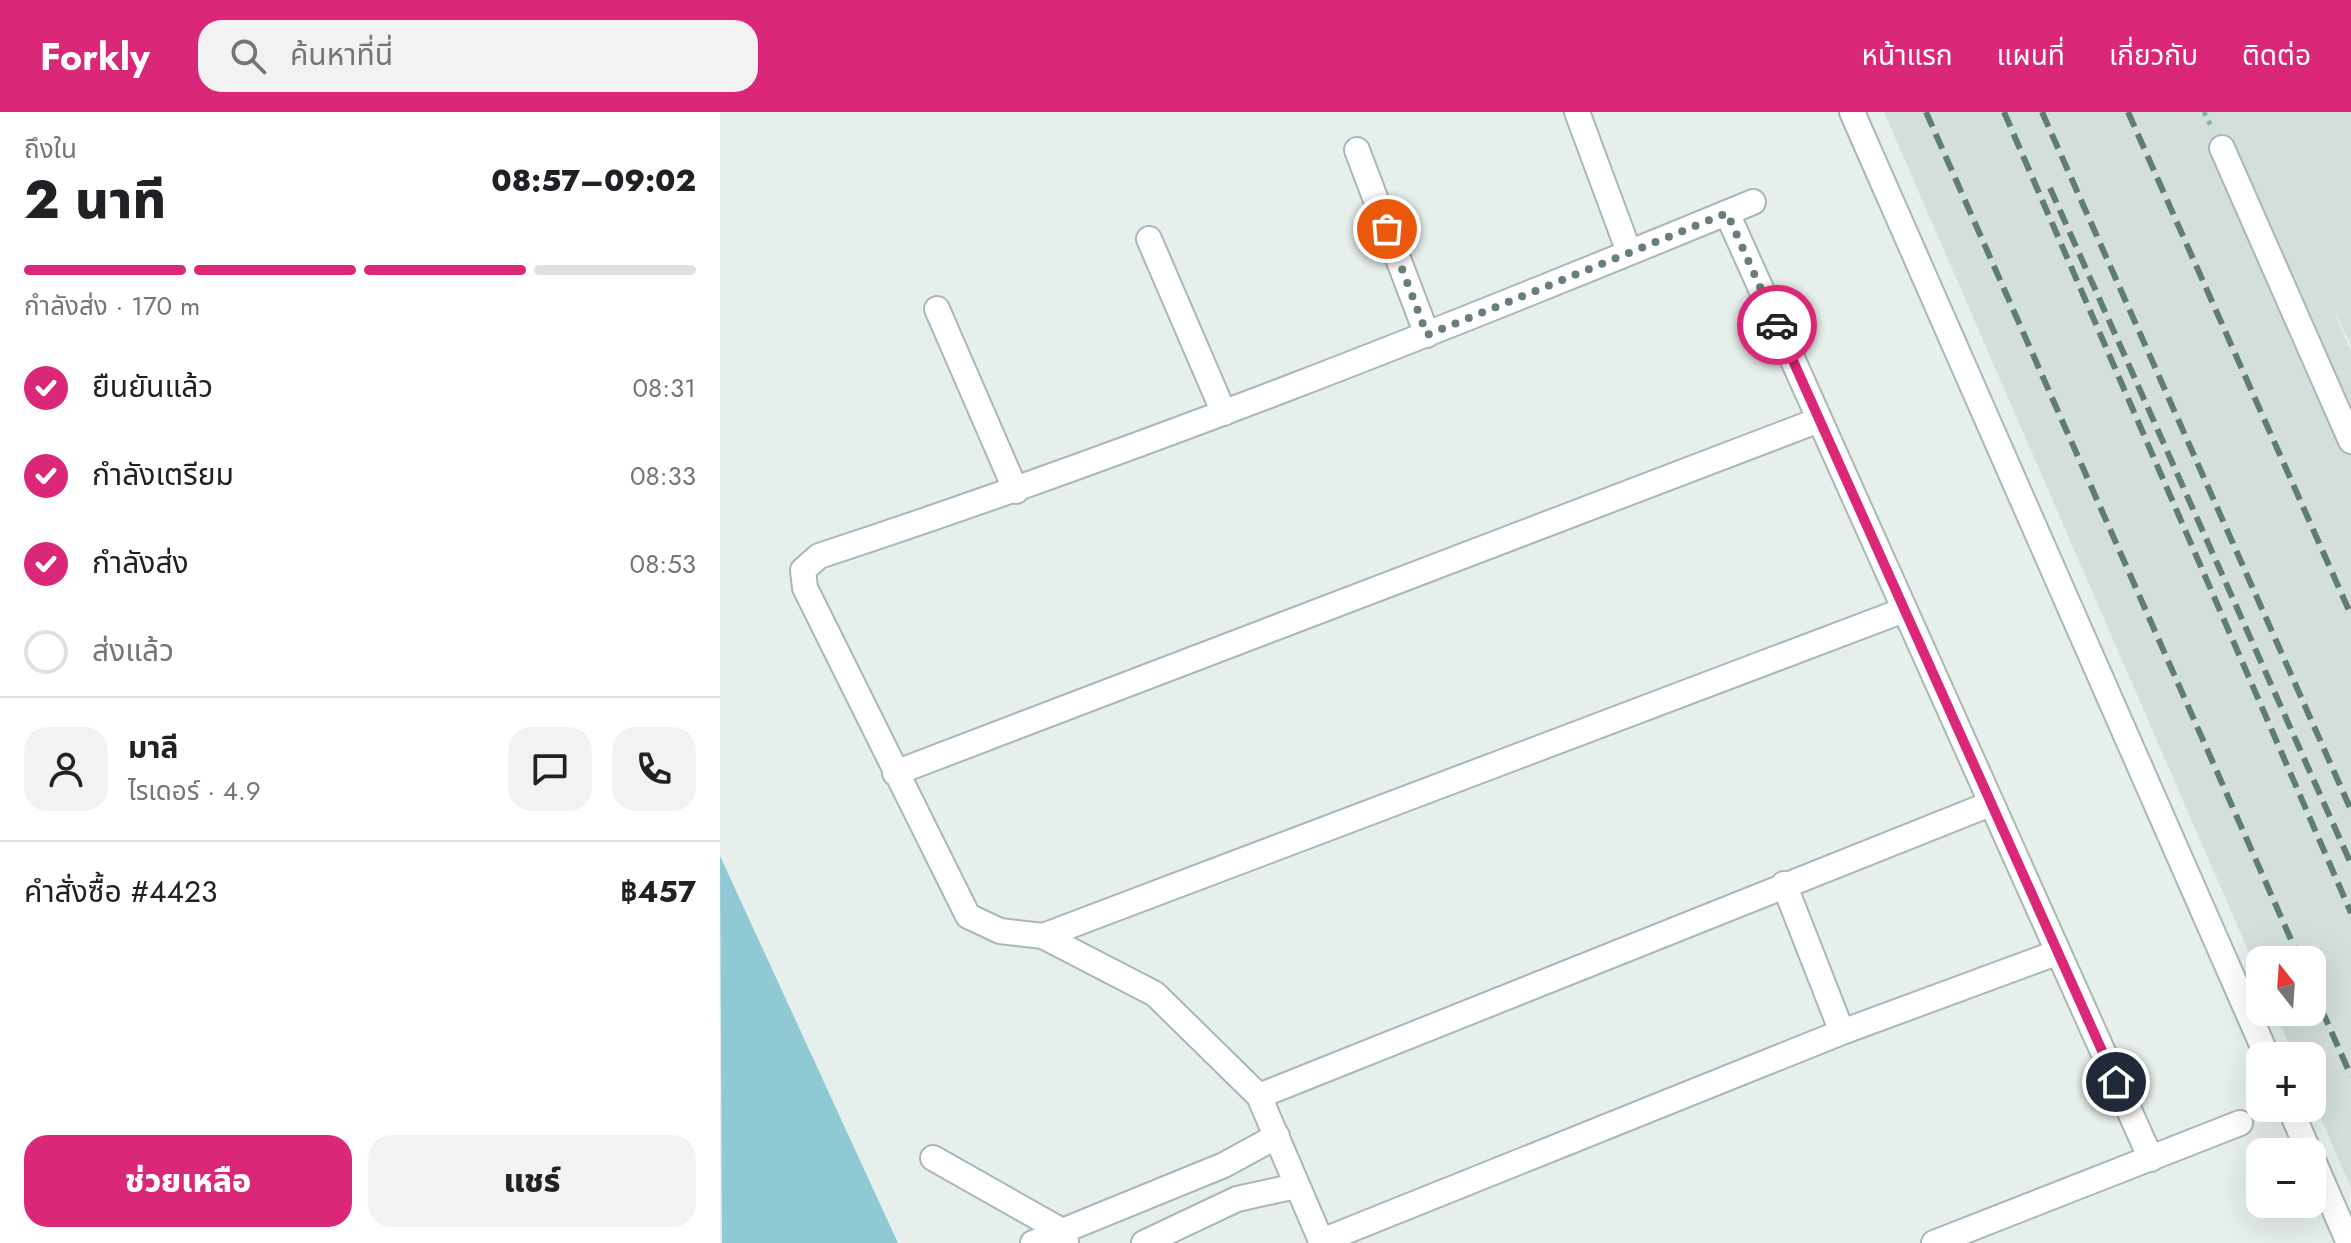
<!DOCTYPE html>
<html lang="th">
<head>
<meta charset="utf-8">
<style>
	body { margin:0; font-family:Jost,"Noto Sans Thai",sans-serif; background:#f2f2f2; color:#202124; height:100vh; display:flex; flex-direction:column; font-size:30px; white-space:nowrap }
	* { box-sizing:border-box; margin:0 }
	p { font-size:26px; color:#757577 }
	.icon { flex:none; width:44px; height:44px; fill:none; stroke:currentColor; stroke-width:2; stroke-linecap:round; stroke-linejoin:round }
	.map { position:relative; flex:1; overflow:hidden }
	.panel { display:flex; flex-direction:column; background:#fff; width:720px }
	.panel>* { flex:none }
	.needle { width:52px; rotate:343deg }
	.fabs { position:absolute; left:1526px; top:834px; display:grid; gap:16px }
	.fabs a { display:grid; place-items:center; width:80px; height:80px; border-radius:16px; background:#fff; box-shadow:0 8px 32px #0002; font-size:40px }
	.pin { position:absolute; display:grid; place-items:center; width:68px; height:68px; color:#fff; margin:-34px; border:4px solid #fff; border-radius:50%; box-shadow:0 2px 8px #0007 }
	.courier { position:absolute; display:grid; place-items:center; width:80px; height:80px; margin:-40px; border:6px solid #db2777; border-radius:50%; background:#fff; color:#222; box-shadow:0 2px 10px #0007 }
	.head em { font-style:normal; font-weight:800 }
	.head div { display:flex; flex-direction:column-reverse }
	.head { display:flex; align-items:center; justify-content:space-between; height:136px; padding:0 24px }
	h1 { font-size:52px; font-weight:800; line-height:60px }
	.bar { display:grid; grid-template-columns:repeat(4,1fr); gap:12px 8px; align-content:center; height:96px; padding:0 24px }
	.bar i { height:10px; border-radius:6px; background:#e0e0e0 }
	.bar .selected { background:#db2777 }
	.bar p { grid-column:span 4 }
	.line { display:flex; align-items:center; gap:20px; padding:0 24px; border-top:2px solid #e0e0e0 }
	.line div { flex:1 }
	.round { display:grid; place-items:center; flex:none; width:84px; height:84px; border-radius:24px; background:#f2f2f2 }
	ol { padding:0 24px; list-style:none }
	li { display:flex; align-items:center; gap:24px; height:88px }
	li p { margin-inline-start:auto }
	li .icon { padding:8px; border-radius:50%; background:#db2777; color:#fff; stroke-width:4 }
	li:last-child { color:#757577 }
	li i { width:44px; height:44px; border:4px solid #e0e0e0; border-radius:50% }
	.action { display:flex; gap:16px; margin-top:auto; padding:16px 24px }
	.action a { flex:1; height:92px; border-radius:24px; background:#db2777; color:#fff; font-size:32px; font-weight:800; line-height:92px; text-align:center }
	.action a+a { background:#f2f2f2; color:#202124 }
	header { display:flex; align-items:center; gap:48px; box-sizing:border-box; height:112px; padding:0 40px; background:#db2777; color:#fff }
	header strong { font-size:38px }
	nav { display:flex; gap:44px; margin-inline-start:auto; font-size:28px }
	.search { width:560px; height:72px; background:#f2f2f2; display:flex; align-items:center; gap:20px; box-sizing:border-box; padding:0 28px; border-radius:24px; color:#757577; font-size:30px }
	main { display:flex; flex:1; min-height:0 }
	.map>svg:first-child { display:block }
	.built { fill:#d4dfda }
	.water { fill:#8ec9d4 }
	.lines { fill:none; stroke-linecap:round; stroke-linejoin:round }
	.street-casing { stroke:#a8b8b2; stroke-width:28 }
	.path { stroke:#86b3a5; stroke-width:5; stroke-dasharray:4 6; stroke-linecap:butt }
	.street { stroke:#fff; stroke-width:24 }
	.rail { stroke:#5f7d75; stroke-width:6; stroke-dasharray:16 8; stroke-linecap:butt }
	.done { stroke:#687f78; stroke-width:8; stroke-dasharray:0 14.4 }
	.route { stroke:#db2777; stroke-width:10 }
</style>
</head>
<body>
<header>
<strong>Forkly</strong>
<div class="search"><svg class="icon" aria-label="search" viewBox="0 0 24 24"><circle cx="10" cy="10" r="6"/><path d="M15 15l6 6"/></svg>ค้นหาที่นี่</div>
<nav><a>หน้าแรก</a><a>แผนที่</a><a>เกี่ยวกับ</a><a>ติดต่อ</a></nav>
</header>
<main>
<section class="panel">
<div class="head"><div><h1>2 นาที</h1><p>ถึงใน</p></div><em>08:57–09:02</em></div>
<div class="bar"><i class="selected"></i><i class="selected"></i><i class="selected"></i><i></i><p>กำลังส่ง · 170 m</p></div>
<ol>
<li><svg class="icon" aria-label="check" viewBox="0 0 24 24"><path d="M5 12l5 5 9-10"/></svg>ยืนยันแล้ว<p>08:31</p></li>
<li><svg class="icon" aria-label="check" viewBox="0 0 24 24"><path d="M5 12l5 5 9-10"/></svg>กำลังเตรียม<p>08:33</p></li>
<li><svg class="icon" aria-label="check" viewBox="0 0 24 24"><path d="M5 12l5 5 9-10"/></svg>กำลังส่ง<p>08:53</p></li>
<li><i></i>ส่งแล้ว</li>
</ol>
<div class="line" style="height:144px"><a class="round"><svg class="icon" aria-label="person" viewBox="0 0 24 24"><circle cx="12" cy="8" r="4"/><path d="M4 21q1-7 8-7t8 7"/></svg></a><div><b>มาลี</b><p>ไรเดอร์ · 4.9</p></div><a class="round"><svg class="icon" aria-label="chat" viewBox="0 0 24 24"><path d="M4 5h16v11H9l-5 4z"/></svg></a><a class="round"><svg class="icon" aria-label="phone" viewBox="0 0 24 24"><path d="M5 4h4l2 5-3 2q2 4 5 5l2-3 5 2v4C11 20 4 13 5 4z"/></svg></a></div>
<div class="line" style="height:104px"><div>คำสั่งซื้อ #4423</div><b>฿457</b></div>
<div class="action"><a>ช่วยเหลือ</a><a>แชร์</a></div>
</section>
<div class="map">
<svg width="1631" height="1131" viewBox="0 0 1631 1131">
	<rect width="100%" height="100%" fill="#e6efeb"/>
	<path class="built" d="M1164,0h467v233l-20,-41 20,47v837l-39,-90v-42h-18l-19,-44h37v-52h-52v18z"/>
	<path class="water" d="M0,745v-1l178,387h-176z"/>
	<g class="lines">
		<g class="street-casing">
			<path id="street" d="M857,0l52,140
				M1132,0l415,944
				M1502,36l129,293
				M637,38l70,185
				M1007,101l424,946
				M429,127l75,174
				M217,197l79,182
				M175,661l924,-353
				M1064,772l58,148
				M323,824l861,-326
				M539,984l731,-292
				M1570,996l19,44
				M213,1046l129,73 4,10
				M1592,1046l37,85
				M602,1129l520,-209 214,-79
				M313,1131l191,-78 53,-29
				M424,1131l93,-44 59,-13
				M602,1131l-63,-147 -104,-102 -112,-58 -43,-5 -32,-15 -163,-328 -2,-18 16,-14c317,-104 626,-227 934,-354
				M1214,1131l306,-120"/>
		</g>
		<path class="path" d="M1484,0l7,14"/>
		<use href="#street" class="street"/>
		<path class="rail" d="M1206,0l374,848
			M1284,0l347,801
			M1322,0l309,698
			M1408,0l223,503
			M1330,76l301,676
			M1592,876l39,88"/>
	</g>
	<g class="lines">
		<path class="done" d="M667,117l40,106 300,-122 50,112"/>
		<path class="route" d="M1057,213l339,757"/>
	</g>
</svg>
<div class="fabs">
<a><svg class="needle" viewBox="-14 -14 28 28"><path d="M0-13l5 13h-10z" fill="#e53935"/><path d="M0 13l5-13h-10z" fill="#757577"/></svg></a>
<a>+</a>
<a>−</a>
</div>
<div class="pin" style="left:667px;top:117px;background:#ea580c"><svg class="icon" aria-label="bag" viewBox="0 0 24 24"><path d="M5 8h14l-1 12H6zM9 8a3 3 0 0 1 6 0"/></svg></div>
<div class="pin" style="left:1396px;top:970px;background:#1f2937"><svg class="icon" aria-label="home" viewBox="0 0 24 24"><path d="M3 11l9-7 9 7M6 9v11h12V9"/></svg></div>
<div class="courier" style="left:1057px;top:213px"><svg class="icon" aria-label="car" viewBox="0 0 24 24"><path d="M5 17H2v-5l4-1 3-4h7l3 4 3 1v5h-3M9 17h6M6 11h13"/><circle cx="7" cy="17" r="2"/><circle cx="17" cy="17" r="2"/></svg></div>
</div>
</main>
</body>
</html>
